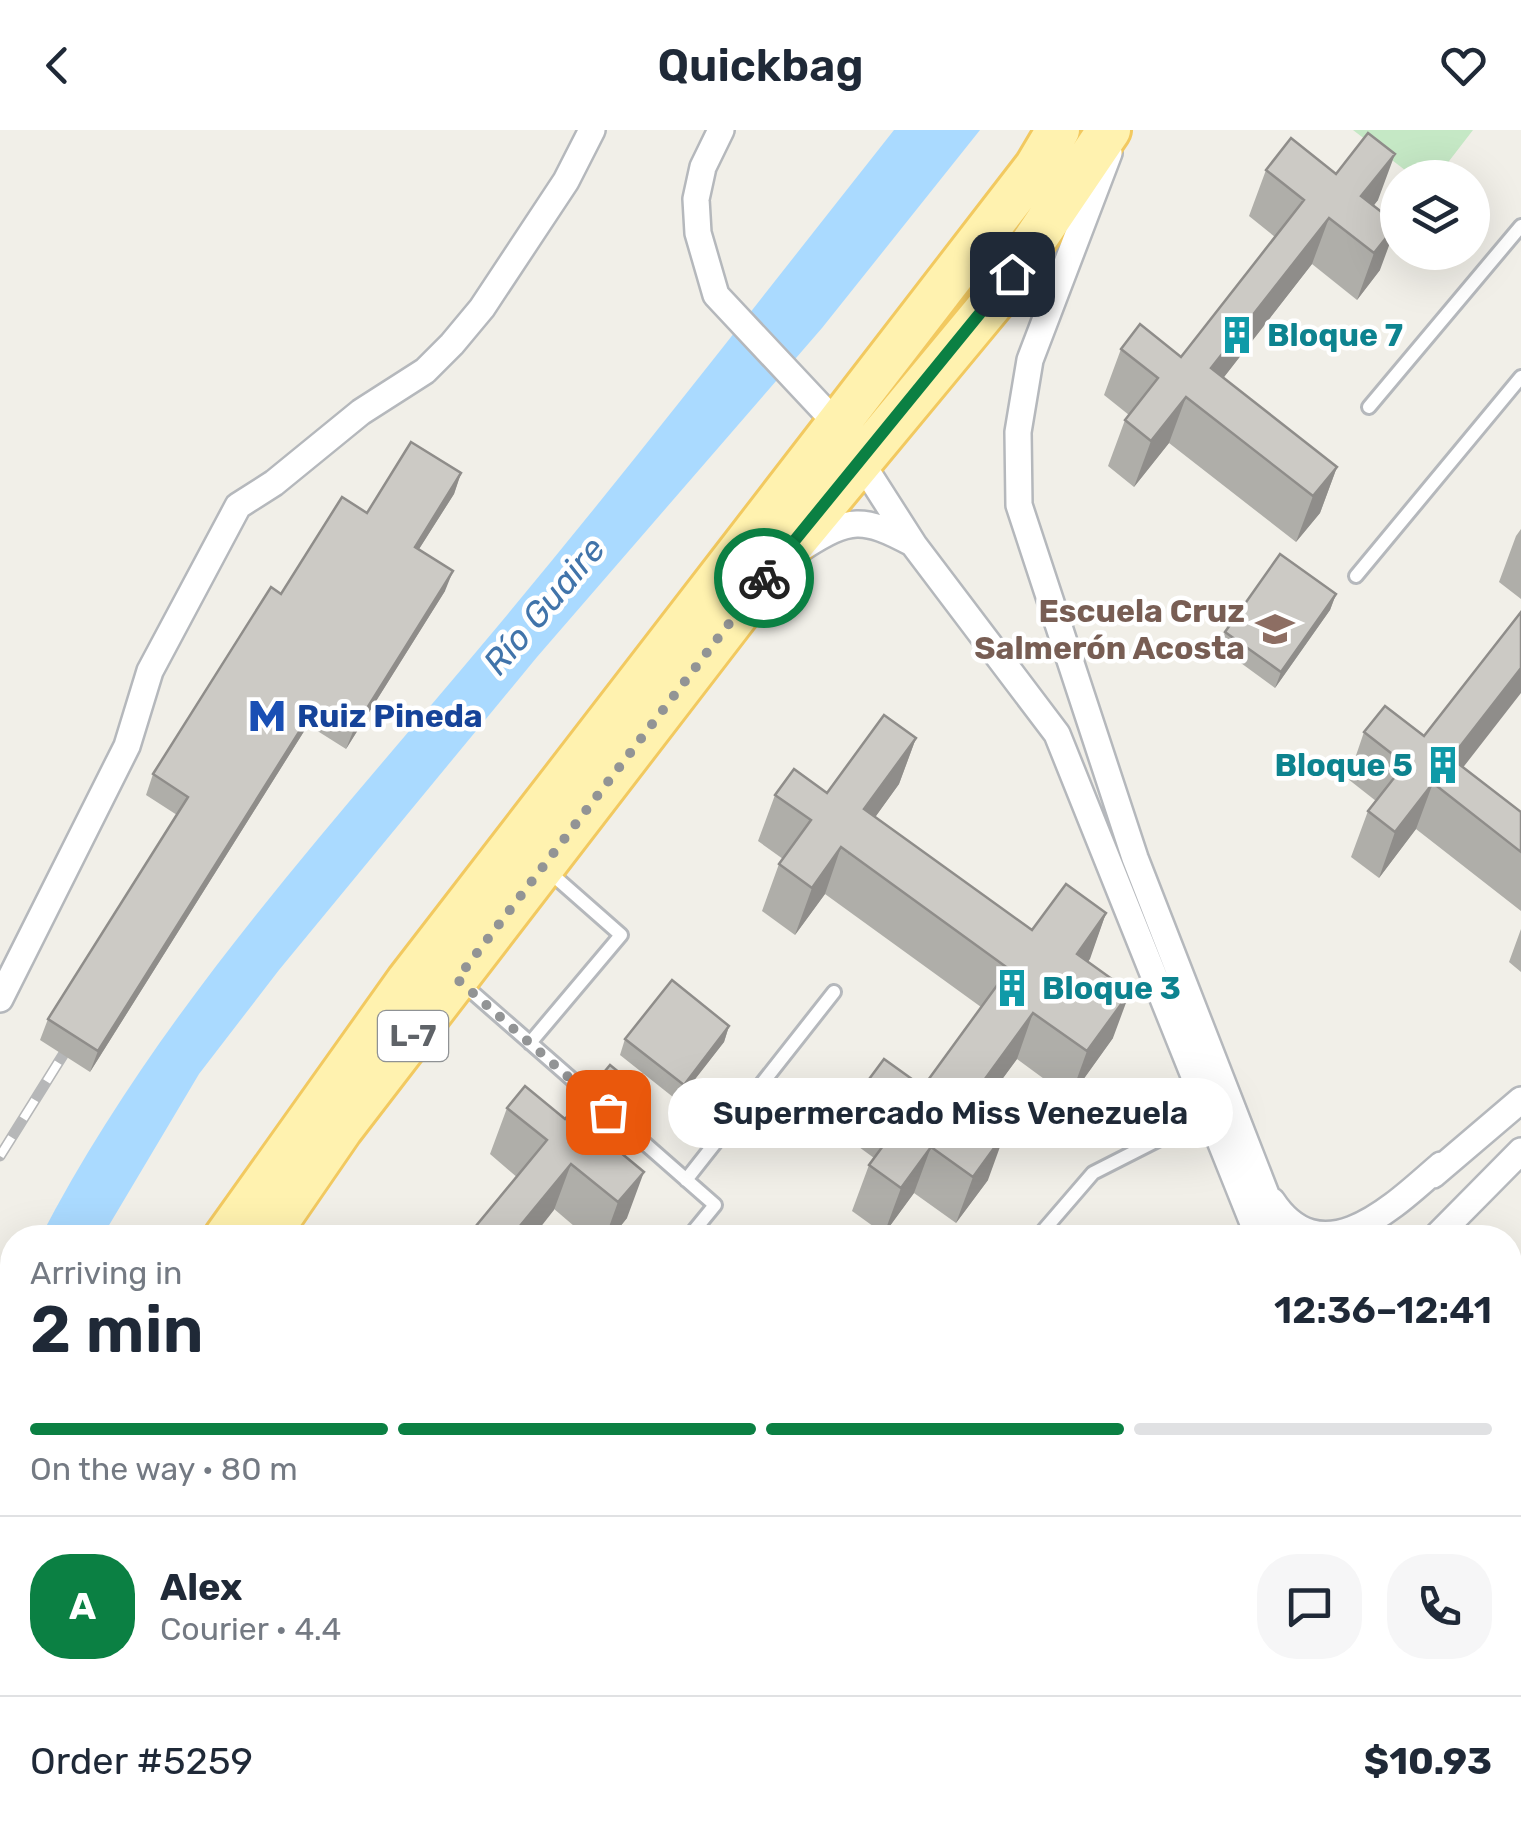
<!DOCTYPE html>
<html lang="en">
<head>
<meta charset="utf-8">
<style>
	body { margin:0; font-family:Rubik,sans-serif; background:#f6f6f7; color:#1f2937; height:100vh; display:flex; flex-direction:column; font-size:38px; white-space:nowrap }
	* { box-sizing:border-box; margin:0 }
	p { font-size:32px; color:#747a83 }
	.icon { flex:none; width:55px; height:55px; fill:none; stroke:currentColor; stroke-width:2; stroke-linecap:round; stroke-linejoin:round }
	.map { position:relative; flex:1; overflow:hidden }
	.drawer { position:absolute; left:0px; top:1095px; width:1522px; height:622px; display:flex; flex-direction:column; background:#fff; border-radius:40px 40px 0 0; box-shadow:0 10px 40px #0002 }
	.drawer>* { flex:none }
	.fabs { position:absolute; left:1380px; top:30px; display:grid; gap:20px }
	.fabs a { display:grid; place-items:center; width:110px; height:110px; border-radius:50%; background:#fff; box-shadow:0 10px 40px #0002; font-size:50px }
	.pin { position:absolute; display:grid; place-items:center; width:85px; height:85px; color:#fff; margin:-42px; border-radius:20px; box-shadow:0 5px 15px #0006 }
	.courier { position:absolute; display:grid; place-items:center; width:100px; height:100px; margin:-50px; border:8px solid #0b8043; border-radius:50%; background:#fff; color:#222; box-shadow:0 2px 12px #0007 }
	.bubble { position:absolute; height:70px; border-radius:35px; background:#fff; box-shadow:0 10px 40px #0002; font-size:32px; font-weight:600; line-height:70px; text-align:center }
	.headline em { font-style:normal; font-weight:600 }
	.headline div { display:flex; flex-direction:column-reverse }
	.headline { display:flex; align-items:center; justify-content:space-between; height:170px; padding:0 30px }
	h1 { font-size:65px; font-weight:600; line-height:75px }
	.bar { display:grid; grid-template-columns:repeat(4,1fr); gap:15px 10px; align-content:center; height:120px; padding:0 30px }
	.bar i { height:12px; border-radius:8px; background:#e0e1e3 }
	.bar .active { background:#0b8043 }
	.bar p { grid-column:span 4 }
	.line { display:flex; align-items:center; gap:25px; padding:0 30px; border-top:2px solid #e0e1e3 }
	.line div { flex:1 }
	.round { display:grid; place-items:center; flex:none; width:105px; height:105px; border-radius:40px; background:#f6f6f7 }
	header { display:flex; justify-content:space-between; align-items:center; height:130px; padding:0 30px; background:#fff; font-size:45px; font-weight:600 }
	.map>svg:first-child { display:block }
	.education { fill:#e1ded6 }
	.green { fill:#c5e8c5 }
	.water { fill:#aadaff }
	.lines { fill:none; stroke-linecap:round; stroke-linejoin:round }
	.service-casing { stroke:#b5b8bc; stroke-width:18 }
	.minor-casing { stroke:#b5b8bc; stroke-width:30 }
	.primary-casing { stroke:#f2c960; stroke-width:48 }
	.service { stroke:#fff; stroke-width:12 }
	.minor { stroke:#fff; stroke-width:25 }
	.primary { stroke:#fff2af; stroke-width:42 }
	.rail-casing { stroke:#b6b7b8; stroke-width:11 }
	.rail { stroke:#fff; stroke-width:8; stroke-dasharray:22; stroke-linecap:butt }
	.wall { fill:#afaea9 }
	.shaded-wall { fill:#8f8d8a }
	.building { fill:#cccac5; stroke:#8f8d8a; stroke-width:2.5 }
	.done { stroke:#929495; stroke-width:10; stroke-dasharray:0 18 }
	.route { stroke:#0b8043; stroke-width:12 }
	.labels { text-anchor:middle; stroke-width:9; stroke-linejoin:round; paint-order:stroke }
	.shield { fill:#fff; stroke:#8f9295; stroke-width:2.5 }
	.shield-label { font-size:30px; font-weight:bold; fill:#5f6368 }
	.culture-label { font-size:32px; font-weight:bold; fill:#0d838f; stroke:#fff; text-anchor:start }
	.education-label { font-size:32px; font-weight:bold; fill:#785e54; stroke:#fff; text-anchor:end }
	.transit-label { font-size:32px; font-weight:bold; fill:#164399; stroke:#fff; text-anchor:start }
	.water-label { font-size:35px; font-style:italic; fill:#4174aa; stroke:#fff }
</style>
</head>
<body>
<header><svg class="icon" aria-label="back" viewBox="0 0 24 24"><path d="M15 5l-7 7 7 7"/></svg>Quickbag<svg class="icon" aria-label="heart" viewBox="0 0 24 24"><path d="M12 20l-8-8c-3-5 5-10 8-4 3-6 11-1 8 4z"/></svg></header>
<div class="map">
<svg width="1521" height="1716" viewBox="0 0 1521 1716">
	<rect width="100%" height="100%" fill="#f1efe8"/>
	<path class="education" d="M775,1705h268l-6,11h-271z"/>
	<path class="green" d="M1353,0h120l-37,48 -22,-1z
		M1521,1511v150l-11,-8v-126z"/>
	<path class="water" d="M894,0h86l-158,198 -285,329 -258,313 -80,104 -97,163 -62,1c117,-226 291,-412 452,-605 138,-165 269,-335 402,-503z
		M12,1165v188l-12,49v-204z"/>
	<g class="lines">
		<g class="service-casing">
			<path id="service" d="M1369,277l152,-181
				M1356,446l165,-199
				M463,854l135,118
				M530,913l91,-108 -75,-66
				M617,989l98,86 -27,33
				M686,1050l148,-188
				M1037,1108l56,-65 116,-59
				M156,1705l13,11
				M288,1716v-5"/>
		</g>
		<g class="minor-casing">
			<path id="minor" d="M721,0l-18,37 -7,32 2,34 18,62 120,128 78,122 143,189 202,504
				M1109,23l-79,207 -12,72 1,73 116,353 148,380
				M803,417c47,-30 60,-30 109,-4
				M0,869l127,-253 23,-75 88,-165 36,-23 87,-71 64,-41 27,-27 30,-36 84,-127 26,-51
				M1433,1045l88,-75
				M1272,1071c51,77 124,3 169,-36
				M1435,1108l86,-87
				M1510,1378l11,-16
				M1090,1716l5,-11
				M1133,1716l5,-11
				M1283,1716l7,-11"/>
		</g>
		<g class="primary-casing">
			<path id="primary" d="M225,1108l183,-257 628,-814 22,-37
				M266,1108l75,-109 433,-563 218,-263 117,-173
				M4,1716l8,-37
				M42,1716l2,-11"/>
		</g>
		<use href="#service" class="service"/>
		<use href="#minor" class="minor"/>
		<use href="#primary" class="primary"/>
		<g class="rail-casing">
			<path id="rail" d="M0,1026l63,-101"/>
		</g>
		<use href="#rail" class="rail"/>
	</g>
	<path class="wall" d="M1266,40l70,4 42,26 -4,5 6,65 -23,30 -45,-36 -89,114 114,89 -17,46 -24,29 -127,-99 -35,44 -26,-21 17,-46 4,-5 -25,-20 17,-46 60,8 94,-120 -26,-21z
		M461,343l-7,21 -35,55 26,42 -99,158 -38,-24 -218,347 -50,-32 8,-21 129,-204 -31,-20 7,-21 214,-261z
		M1521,399v70l-22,-17 17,-46z
		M1336,464l-6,16 -55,78 -56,-41 6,-15z
		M1364,602l99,35 58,45v99l-105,-82 -37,49 -28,-21 17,-46 8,-10 -28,-22z
		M916,608l-17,46 -24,33 157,113 74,-17 -18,49 25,76 -43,60 -53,-39 -40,54 11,67 -32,43 -42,-30 -30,41 -32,-23 17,-46 5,-7 -30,-22 17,-46 62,-3 58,-80 -156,-113 -30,41 -33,-24 17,-47 4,-5 -25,-18 17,-46 52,-2z
		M1521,799v43l-12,-10z
		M729,896l-5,16 -46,59 -58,-46 5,-16z
		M507,978l58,11 60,19 -9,11 11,69 -16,20h-23l-98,-84z
		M480,1705h156l-8,11h-134z"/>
	<path class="shaded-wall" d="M1395,24l-17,46 -28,35 11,-39z
		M1329,88l-17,46 -112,144 11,-40z
		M1397,94l-17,46 -23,30 17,-47z
		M1186,267l-17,46 -35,44 17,-46z
		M1337,337l-17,46 -24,29 17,-46z
		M461,343l-7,21 -47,74 8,-21z
		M453,441l-8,20 -99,158 8,-20z
		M1336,464l-6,16 -55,78 6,-16z
		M1521,538v25l-77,99 7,-34z
		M316,575l-8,20 -218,347 8,-21z
		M916,608l-17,46 -51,71 16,-46z
		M1433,653l-17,46 -37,49 16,-46z
		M841,717l-16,47 -30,41 17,-47z
		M1106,783l-16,46 -30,41 17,-46z
		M1130,862l-17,46 -43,60 17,-47z
		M1033,883l-16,46 -68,93 17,-47z
		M729,896l-5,16 -46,59 6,-16z
		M642,961l-17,47 -35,41 13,-41z
		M1005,1003l-17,47 -32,43 17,-46z
		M931,1017l-17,46 -30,41 17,-46z
		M571,1034l-17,46 -22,28h-22z
		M644,1042l-17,46 -16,20h-6l13,-36z
		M616,1705h20l-8,11h-16z"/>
	<path class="building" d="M1368,3l27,21 -34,42 36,28 -23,29 -45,-35 -118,150 126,99 -24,29 -127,-99 -35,44 -26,-21 33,-42 -37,-29 19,-25 41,33 123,-157 -38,-30 25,-32 45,36z
		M411,312l50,31 -46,74 38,24 -99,158 -38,-24 -218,346 -50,-32 140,-222 -35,-23 118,-187 10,7 61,-97 25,16z
		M1280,424l56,40 -55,78 -56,-40z
		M1521,482v56l-70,90 70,54v40l-88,-69 -38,49 -27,-21 37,-47 -41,-32 21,-26 39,30z
		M884,585l32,23 -52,71 168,121 34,-46 40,29 -29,41 53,38 -43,59 -54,-38 -67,92 39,28 -32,44 -42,-30 -30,41 -32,-23 33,-45 -41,-30 23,-31 39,28 86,-118 -168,-122 -29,41 -33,-24 32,-44 -36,-25 19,-26 33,24z
		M672,850l57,46 -45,59 -59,-46z
		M610,935l32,26 -39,47 41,34 -26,30 -47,-38 -61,74h-44l81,-98 -40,-32 18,-22 40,33z
		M555,1705h61l12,11h-78l7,-9z"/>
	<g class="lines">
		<path class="done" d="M608,982l-151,-133 307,-401"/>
		<path class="route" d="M764,448l248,-304"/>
	</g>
	<defs>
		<g id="building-bare" transform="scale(3)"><path d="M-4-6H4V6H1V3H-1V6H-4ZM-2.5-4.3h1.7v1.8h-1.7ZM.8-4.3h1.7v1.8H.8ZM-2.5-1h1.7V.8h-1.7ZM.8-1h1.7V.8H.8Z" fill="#0f9aa8" stroke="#fff" stroke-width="2.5" paint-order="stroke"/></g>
		<g id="school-bare" transform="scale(3)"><path d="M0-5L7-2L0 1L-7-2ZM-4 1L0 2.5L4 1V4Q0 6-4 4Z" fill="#8d6e63" stroke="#fff" stroke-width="2.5" paint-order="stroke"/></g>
		<g id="metro-bare" transform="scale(3)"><path d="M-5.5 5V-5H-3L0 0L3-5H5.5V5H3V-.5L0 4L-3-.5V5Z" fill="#1a4fb4" stroke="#fff" stroke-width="2.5" paint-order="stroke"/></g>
	</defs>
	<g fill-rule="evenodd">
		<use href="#building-bare" x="1237" y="205"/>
		<use href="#school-bare" x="1275" y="499"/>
		<use href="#metro-bare" x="267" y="586"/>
		<use href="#building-bare" x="1443" y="635"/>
		<use href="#building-bare" x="1012" y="858"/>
	</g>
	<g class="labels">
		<rect class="shield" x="378" y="881" width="70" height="50" rx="8"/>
		<g class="shield-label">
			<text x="413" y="916">L-7</text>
		</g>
		<g class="culture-label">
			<text x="1267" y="216">Bloque 7</text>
			<text x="1413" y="646" text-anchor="end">Bloque 5</text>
			<text x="1042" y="869">Bloque 3</text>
		</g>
		<g class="education-label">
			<text x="1245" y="492">Escuela Cruz<tspan x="1245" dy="37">Salmerón Acosta</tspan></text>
		</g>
		<g class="transit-label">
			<text x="297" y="597">Ruiz Pineda</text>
		</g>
		<g class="water-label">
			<text transform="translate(544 476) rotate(-50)" y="12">Río Guaire</text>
		</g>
	</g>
</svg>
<div class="fabs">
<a><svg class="icon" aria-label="layers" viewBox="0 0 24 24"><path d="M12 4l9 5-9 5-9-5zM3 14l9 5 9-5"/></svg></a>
</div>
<div class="pin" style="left:608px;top:982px;background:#ea580c"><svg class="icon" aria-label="bag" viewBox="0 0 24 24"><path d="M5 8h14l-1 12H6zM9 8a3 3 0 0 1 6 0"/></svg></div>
<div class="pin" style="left:1012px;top:144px;background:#1f2937"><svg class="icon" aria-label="home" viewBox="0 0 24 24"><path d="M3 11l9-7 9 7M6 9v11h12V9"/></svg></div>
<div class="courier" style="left:764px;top:448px"><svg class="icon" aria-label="bike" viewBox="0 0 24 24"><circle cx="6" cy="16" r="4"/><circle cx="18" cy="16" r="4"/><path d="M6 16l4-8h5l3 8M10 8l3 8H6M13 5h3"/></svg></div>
<div class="bubble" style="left:668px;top:948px;width:565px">Supermercado Miss Venezuela</div>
<section class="drawer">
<div class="headline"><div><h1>2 min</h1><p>Arriving in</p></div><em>12:36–12:41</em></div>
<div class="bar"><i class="active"></i><i class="active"></i><i class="active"></i><i></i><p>On the way · 80 m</p></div>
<div class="line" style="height:180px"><b class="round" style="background:#0b8043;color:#fff">A</b><div><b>Alex</b><p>Courier · 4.4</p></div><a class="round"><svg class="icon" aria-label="chat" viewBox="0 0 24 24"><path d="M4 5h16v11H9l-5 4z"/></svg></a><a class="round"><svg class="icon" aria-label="phone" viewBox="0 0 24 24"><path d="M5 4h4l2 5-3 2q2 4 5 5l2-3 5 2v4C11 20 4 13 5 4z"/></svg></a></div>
<div class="line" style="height:130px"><div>Order #5259</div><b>$10.93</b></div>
</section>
</div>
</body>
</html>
